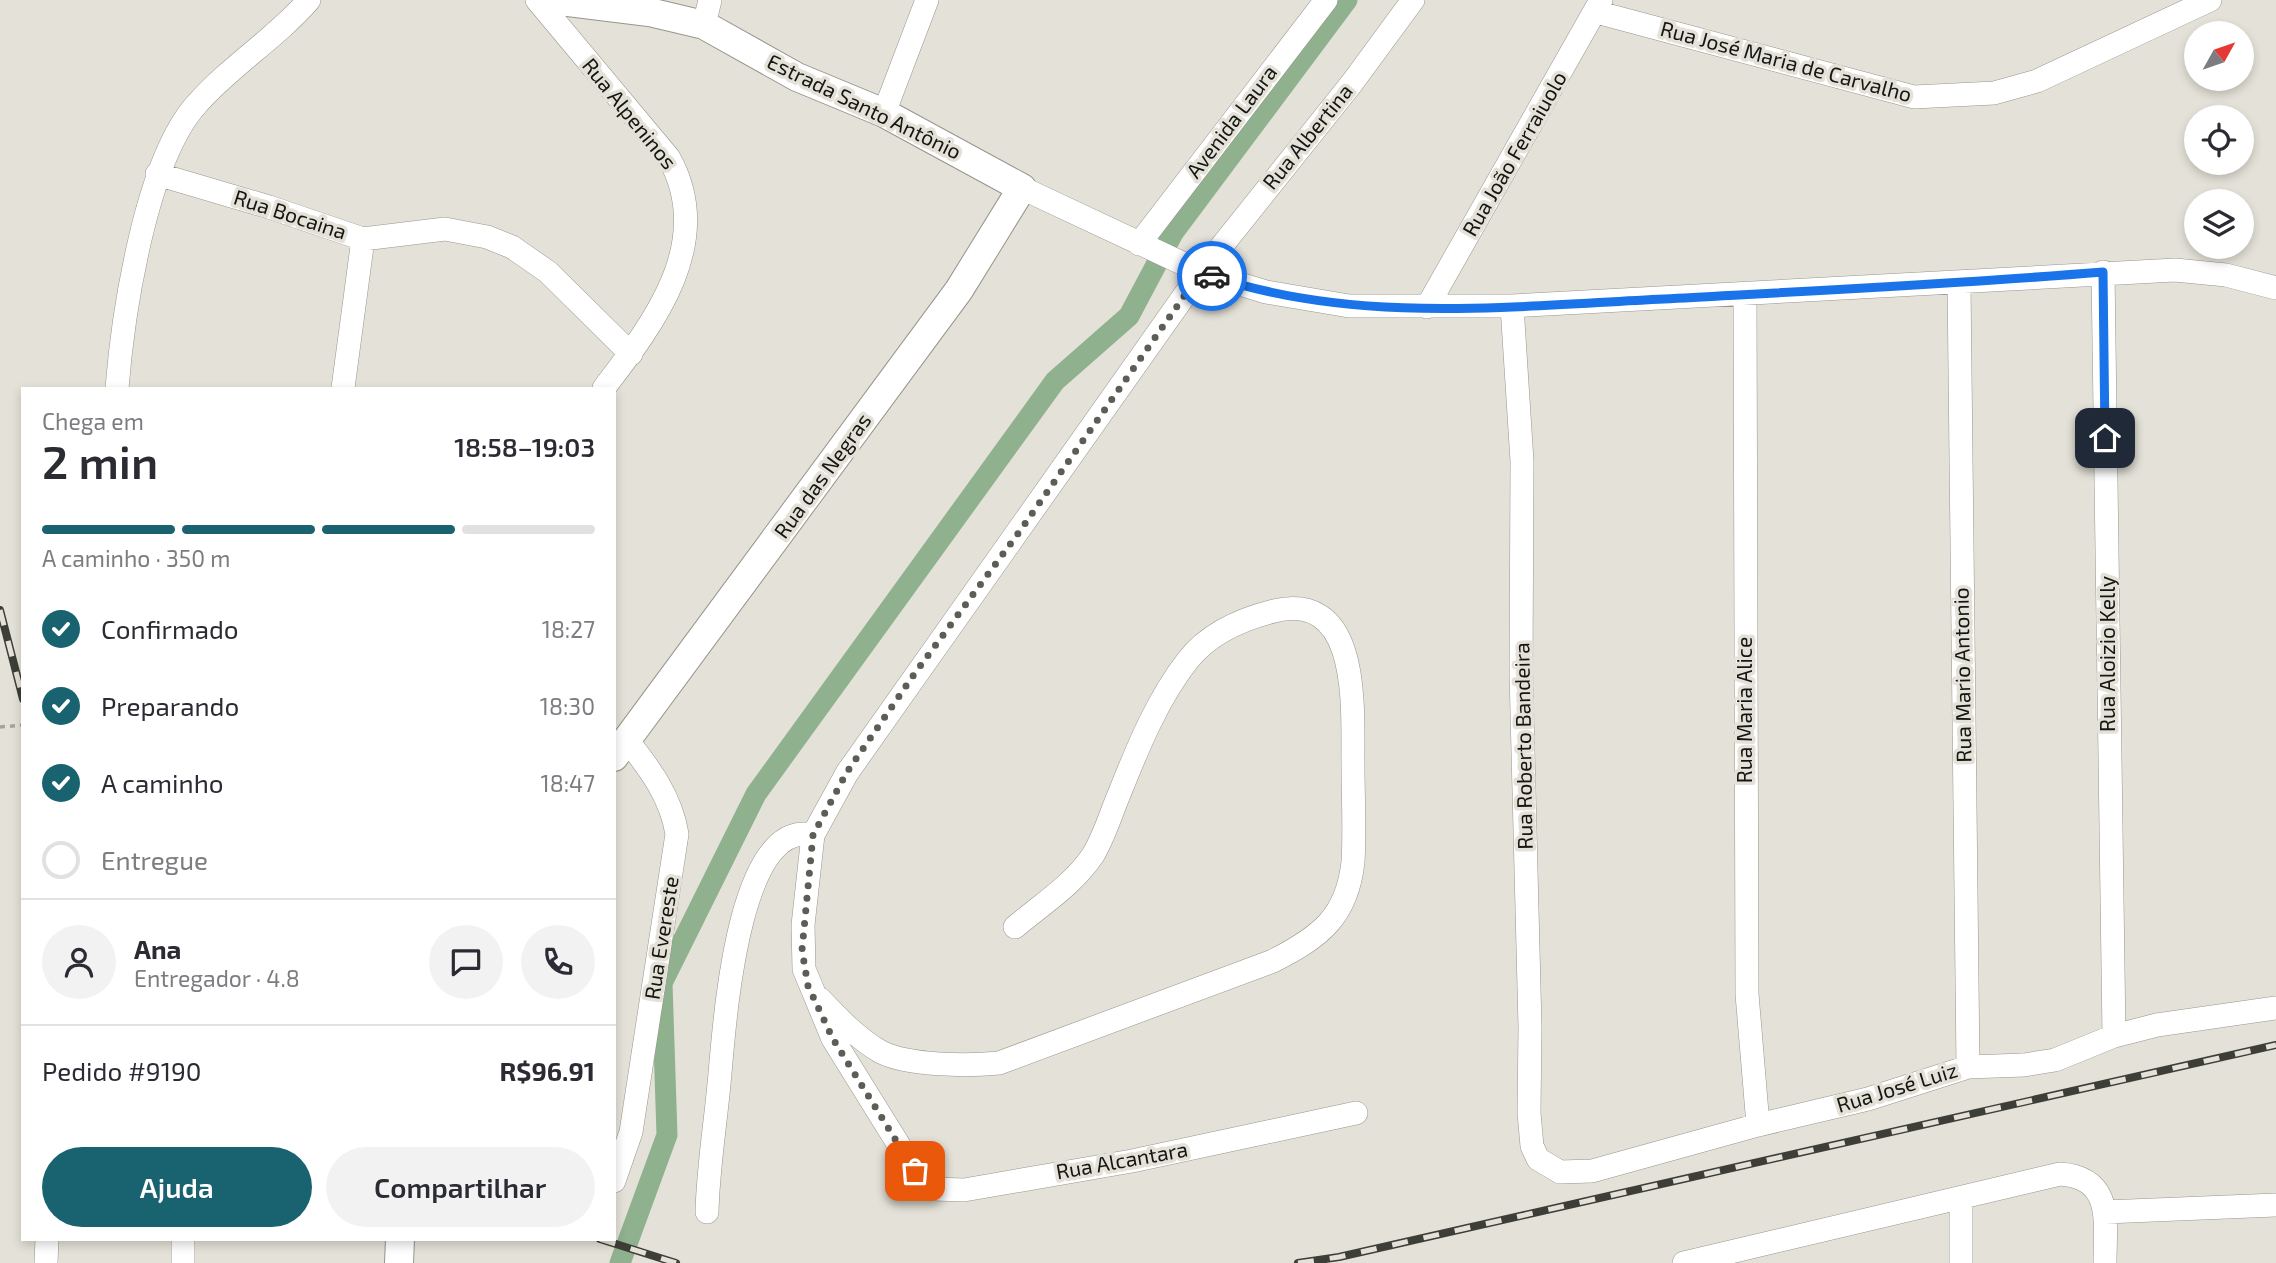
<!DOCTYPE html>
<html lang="pt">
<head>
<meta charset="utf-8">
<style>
	body { margin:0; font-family:"Exo 2",sans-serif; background:#f2f2f3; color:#2b2b33; height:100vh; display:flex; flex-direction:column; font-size:26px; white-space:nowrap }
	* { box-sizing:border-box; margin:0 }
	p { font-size:23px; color:#7c7c81 }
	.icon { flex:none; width:38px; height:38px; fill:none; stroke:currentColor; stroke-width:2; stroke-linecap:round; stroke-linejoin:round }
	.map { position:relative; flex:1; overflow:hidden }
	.panel { position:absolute; left:21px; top:387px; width:595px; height:854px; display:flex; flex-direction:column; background:#fff; border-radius:0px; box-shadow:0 4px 10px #0003 }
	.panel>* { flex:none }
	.needle { width:46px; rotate:50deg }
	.controls { position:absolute; left:2184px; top:21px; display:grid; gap:14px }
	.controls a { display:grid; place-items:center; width:70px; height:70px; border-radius:50%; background:#fff; box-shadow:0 4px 10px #0003; font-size:35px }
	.pin { position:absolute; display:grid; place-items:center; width:60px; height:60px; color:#fff; margin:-30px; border-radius:14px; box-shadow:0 4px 10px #0006 }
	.courier { position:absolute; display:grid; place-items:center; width:70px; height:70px; margin:-35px; border:5px solid #1a73e8; border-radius:50%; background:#fff; color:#222; box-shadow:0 2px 9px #0007 }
	.head em { font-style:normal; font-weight:600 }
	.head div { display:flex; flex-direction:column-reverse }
	.head { display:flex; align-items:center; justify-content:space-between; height:119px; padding:0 21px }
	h1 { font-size:46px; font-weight:600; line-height:52px }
	.bar { display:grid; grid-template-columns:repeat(4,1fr); gap:10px 7px; align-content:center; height:84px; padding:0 21px }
	.bar i { height:9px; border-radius:5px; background:#e1e1e2 }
	.bar .selected { background:#196270 }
	.bar p { grid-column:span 4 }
	.line { display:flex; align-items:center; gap:18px; padding:0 21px; border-top:2px solid #e1e1e2 }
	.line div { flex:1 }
	.round { display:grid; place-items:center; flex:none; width:74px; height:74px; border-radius:37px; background:#f2f2f3 }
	ol { padding:0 21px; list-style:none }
	li { display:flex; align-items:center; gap:21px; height:77px }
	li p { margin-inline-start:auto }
	li .icon { padding:7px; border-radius:50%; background:#196270; color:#fff; stroke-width:4 }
	li:last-child { color:#7c7c81 }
	li i { width:38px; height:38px; border:4px solid #e1e1e2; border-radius:50% }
	.cta { display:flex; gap:14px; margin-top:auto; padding:14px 21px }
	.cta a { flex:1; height:80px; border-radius:42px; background:#196270; color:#fff; font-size:28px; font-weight:600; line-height:80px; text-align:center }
	.cta a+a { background:#f2f2f3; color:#2b2b33 }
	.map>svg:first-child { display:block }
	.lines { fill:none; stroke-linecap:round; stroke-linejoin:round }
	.canal { stroke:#8fb18e; stroke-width:21 }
	.minor-casing { stroke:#97958c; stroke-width:24 }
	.major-casing { stroke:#97958c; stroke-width:30 }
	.path { stroke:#a5a49c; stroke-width:3.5; stroke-dasharray:5 5; stroke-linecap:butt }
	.minor { stroke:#fff; stroke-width:23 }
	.major { stroke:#fff; stroke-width:28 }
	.rail-casing { stroke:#3e3e38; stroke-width:8 }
	.rail { stroke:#e4e2d8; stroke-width:5; stroke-dasharray:16; stroke-linecap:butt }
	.done { stroke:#5d5d57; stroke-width:7; stroke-dasharray:0 12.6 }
	.route { stroke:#1a73e8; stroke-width:9 }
	.labels { text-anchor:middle; stroke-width:7; stroke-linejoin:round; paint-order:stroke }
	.street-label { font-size:21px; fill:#151511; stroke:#e4e2d8 }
</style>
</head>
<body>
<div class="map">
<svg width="2276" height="1263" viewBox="0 0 2276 1263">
	<rect width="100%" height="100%" fill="#e4e2d8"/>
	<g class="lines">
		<path class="canal" d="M620,1263l47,-128 -5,-152 94,-189 299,-413 74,-65 44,-83 174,-233"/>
		<g class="minor-casing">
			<path id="minor" d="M537,0l132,158c47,84 -15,165 -65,230
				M1596,12l318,85 80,-4 43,-12 173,-81
				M704,25l6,-25
				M884,113l43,-113
				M157,174l112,33 94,32 82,-10 42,8 25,10 36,25 83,82
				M1022,188l179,84 65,20 83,14h163l663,-36 51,5 50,13
				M1139,244l187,-244
				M2103,272l11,764
				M1959,283l9,784
				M1745,295l2,699 11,131
				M1512,306l10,155 -1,212 9,354 -1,86 3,33 6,13 22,13 32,-1 166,-46 110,-26 100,-32 56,-2 31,-5 59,-24 43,-11 119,-17
				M1427,307l174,-307
				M117,388c6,-75 29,-227 79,-283 34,-39 79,-66 113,-105
				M343,388l20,-149
				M820,999c18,19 38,40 61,53 28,14 87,14 118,11l274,-102c47,-24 74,-44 80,-99 2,-32 0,-64 0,-96 -1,-53 10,-176 -79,-155 -32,8 -65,22 -86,49 -30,38 -50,87 -68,132 -9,21 -15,43 -27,63 -19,29 -52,50 -78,72
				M1356,1113l-224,48 -168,29 -30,-1 -19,-18 -82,-132 -29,-70 -1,-44 10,-90 34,-62 354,-501 151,-189 61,-83
				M614,1181l17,-49 46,-298c-6,-37 -27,-65 -50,-94
				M1961,1198v65
				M707,1212c1,-43 8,-85 12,-128 5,-49 16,-266 94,-249
				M2105,1212l171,-7
				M46,1263l1,-24
				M183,1263v-24
				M1684,1263l376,-89c54,4 45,48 45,89"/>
		</g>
		<g class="major-casing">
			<path id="major" d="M552,0l97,12 55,13 93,52 87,36 138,75 -63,102 -345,467
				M399,1263l1,-24"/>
		</g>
		<path class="path" d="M0,727l23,-2"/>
		<use href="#minor" class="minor"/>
		<use href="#major" class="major"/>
		<g class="rail-casing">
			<path id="rail" d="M0,610l23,89
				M600,1239l76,24
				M1298,1263l41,-6 937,-212"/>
		</g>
		<use href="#rail" class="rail"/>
	</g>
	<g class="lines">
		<path class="done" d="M915,1171l-82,-132 -25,-53 -6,-36 11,-115 34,-63 68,-99 102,-138 184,-263 11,4"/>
		<path class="route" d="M1212,276c144,49 303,30 452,23 147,-8 293,-15 439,-27l2,166"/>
	</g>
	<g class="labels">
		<g class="street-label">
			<text transform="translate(1786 62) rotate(15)" y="7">Rua José Maria de Carvalho</text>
			<text transform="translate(864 107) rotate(26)" y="7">Estrada Santo Antônio</text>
			<text transform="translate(629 114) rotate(51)" y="7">Rua Alpeninos</text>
			<text transform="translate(1232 122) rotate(-53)" y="7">Avenida Laura</text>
			<text transform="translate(1308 137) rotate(-51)" y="7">Rua Albertina</text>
			<text transform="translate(1515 154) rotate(-60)" y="7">Rua João Ferraiuolo</text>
			<text transform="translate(290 215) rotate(18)" y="7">Rua Bocaina</text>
			<text transform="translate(823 476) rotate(-54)" y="7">Rua das Negras</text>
			<text transform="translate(2108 654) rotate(-90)" y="7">Rua Aloizio Kelly</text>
			<text transform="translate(1963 675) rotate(-91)" y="7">Rua Mario Antonio</text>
			<text transform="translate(1745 710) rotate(-90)" y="7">Rua Maria Alice</text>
			<text transform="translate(1524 746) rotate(-91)" y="7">Rua Roberto Bandeira</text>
			<text transform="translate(662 938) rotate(-81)" y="7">Rua Evereste</text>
			<text transform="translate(1897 1088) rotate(-17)" y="7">Rua José Luiz</text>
			<text transform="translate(1122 1161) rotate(-10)" y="7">Rua Alcantara</text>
		</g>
	</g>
</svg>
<div class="controls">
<a><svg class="needle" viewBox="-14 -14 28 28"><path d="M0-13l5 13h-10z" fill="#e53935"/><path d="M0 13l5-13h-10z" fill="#7c7c81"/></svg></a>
<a><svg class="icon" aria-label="locate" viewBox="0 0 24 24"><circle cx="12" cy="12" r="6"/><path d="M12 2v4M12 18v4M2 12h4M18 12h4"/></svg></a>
<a><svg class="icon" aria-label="layers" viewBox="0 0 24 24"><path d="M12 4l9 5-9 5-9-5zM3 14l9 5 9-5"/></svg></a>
</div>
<div class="pin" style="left:915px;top:1171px;background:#ea580c"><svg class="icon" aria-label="bag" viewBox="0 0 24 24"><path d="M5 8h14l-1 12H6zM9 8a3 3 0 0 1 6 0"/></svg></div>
<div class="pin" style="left:2105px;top:438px;background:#1f2937"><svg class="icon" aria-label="home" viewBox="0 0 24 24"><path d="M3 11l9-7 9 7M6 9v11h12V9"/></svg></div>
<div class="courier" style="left:1212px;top:276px"><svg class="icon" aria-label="car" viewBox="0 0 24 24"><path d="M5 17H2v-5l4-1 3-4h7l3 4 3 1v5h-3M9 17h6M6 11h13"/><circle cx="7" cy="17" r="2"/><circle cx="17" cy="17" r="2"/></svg></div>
<section class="panel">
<div class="head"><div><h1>2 min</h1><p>Chega em</p></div><em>18:58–19:03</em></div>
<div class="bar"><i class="selected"></i><i class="selected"></i><i class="selected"></i><i></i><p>A caminho · 350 m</p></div>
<ol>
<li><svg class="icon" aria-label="check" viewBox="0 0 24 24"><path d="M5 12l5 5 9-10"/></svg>Confirmado<p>18:27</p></li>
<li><svg class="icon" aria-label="check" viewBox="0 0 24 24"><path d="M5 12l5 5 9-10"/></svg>Preparando<p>18:30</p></li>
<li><svg class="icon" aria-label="check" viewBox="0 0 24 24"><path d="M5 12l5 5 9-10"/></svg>A caminho<p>18:47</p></li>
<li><i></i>Entregue</li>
</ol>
<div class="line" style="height:126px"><a class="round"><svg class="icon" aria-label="person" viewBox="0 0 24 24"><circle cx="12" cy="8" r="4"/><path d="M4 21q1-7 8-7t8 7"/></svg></a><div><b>Ana</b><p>Entregador · 4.8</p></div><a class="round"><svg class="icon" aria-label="chat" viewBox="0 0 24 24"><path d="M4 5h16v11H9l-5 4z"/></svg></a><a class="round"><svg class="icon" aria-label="phone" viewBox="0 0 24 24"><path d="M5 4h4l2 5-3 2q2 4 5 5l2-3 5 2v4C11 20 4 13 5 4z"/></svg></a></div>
<div class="line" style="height:91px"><div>Pedido #9190</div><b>R$96.91</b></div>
<div class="cta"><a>Ajuda</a><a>Compartilhar</a></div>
</section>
</div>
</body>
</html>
